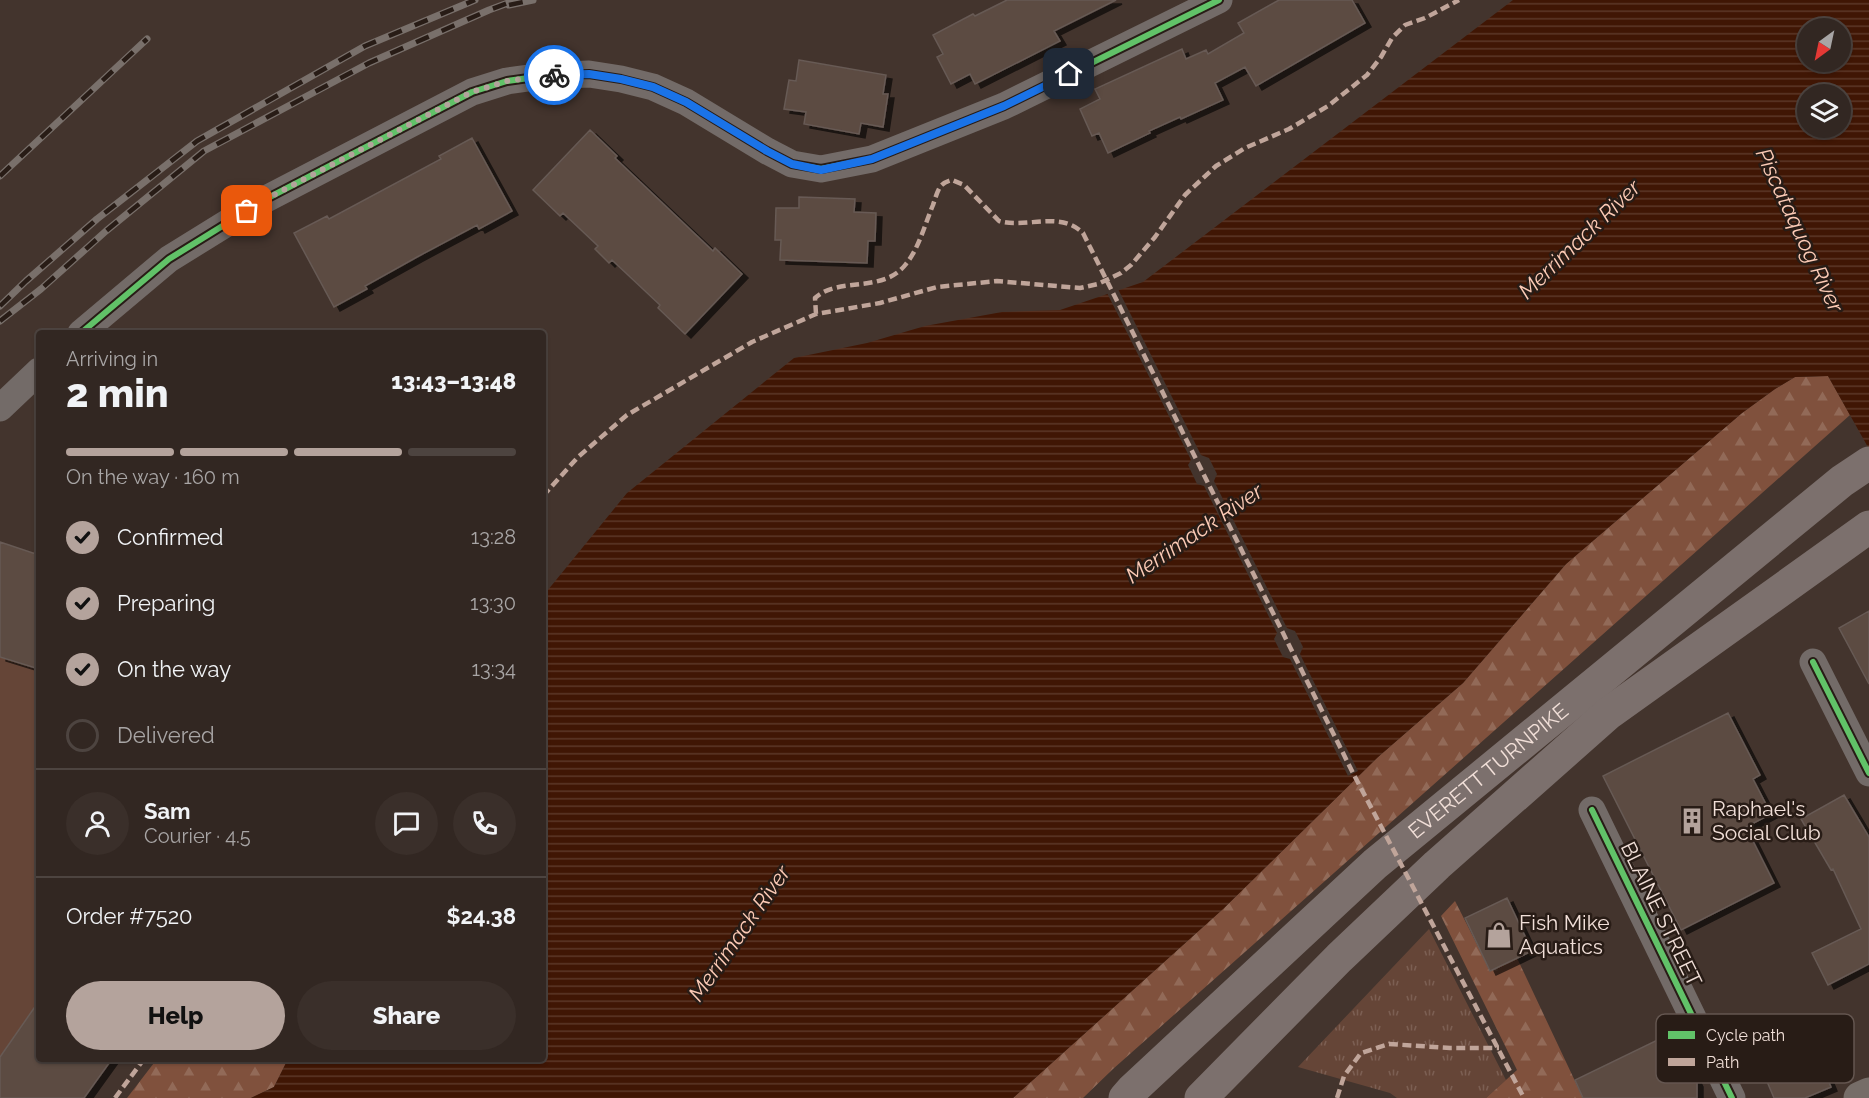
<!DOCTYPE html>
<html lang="en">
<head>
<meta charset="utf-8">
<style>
	body { margin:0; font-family:Raleway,sans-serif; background:#3a2f2a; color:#f1f3f6; height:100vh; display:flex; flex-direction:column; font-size:22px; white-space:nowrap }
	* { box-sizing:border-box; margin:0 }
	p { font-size:20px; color:#a8a5a5 }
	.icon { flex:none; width:33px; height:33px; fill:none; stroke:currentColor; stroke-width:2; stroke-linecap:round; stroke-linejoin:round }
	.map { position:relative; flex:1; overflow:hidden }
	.sheet { position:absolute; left:36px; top:330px; width:510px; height:732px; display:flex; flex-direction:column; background:#322722; border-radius:6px; box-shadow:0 2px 4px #0004,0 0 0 2px #4d4440 }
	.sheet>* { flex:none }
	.needle { width:39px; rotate:213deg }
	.controls { position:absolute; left:1797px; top:18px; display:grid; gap:12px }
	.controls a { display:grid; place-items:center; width:54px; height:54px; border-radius:50%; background:#322722; box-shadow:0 2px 4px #0004,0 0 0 2px #4d4440; font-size:30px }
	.pin { position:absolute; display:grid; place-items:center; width:51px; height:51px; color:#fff; margin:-26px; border-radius:12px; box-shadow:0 3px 9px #0006 }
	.courier { position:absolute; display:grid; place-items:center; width:60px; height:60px; margin:-30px; border:4px solid #1a73e8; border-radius:50%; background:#fff; color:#222; box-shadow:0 2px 8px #0007 }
	.overview em { font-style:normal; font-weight:800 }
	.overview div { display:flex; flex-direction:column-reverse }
	.overview { display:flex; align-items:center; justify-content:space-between; height:102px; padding:0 30px }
	h1 { font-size:39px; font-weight:800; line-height:45px }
	.bar { display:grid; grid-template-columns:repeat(4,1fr); gap:9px 6px; align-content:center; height:72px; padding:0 30px }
	.bar i { height:8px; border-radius:4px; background:#4d4440 }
	.bar .on { background:#b4a39c }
	.bar p { grid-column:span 4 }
	.line { display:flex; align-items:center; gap:15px; padding:0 30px; border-top:2px solid #4d4440 }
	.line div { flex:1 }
	.round { display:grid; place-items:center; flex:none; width:63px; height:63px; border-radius:32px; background:#3a2f2a }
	ol { padding:0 30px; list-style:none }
	li { display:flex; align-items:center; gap:18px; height:66px }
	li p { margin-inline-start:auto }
	li .icon { padding:6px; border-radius:50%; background:#b4a39c; color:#111; stroke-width:4 }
	li:last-child { color:#a8a5a5 }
	li i { width:33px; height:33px; border:3px solid #4d4440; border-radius:50% }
	.primary-button { display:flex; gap:12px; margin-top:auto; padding:12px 30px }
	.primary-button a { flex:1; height:69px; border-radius:36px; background:#b4a39c; color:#111; font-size:24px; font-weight:800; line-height:69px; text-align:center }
	.primary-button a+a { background:#3a2f2a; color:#f1f3f6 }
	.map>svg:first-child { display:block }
	.grass { fill:url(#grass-tufts) }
	.forest { fill:url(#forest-firs) }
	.pitch { fill:#654537 }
	.water { fill:url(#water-rules); fill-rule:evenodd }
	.pier { fill:#43342d }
	.building { fill:#5b4b43; stroke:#675a54; stroke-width:1.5; filter:url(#shadow) }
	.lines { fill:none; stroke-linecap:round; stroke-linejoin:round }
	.minor { stroke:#736b68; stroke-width:27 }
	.secondary { stroke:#766d68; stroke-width:33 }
	.motorway { stroke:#7c706d; stroke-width:33 }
	.rail-casing { stroke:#79706b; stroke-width:7 }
	.rail { stroke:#281c16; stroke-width:4.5; stroke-dasharray:14; stroke-linecap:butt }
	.quiet { stroke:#c0a59a; stroke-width:4.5; stroke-dasharray:9 4.5; stroke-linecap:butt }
	.cycleway-casing { stroke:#281c16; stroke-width:10 }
	.cycleway { stroke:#61c268; stroke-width:6 }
	.done { stroke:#b4a39c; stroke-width:6; stroke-dasharray:0 10.8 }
	.route { stroke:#1a73e8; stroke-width:8 }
	.labels { text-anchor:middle; stroke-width:5; stroke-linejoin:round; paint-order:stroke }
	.street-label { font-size:21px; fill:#f1dfd8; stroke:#281c16 }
	.poi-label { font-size:21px; fill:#f1dfd8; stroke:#281c16; text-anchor:start }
	.water-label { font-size:22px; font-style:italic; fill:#fccab5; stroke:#281c16 }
	.key { fill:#281c16; stroke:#645650; stroke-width:1.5 }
	.key-label { font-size:16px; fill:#f1dfd8 }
</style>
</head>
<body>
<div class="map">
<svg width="1869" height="1098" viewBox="0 0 1869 1098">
	<defs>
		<pattern id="grass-tufts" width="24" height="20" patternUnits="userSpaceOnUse" patternTransform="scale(1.5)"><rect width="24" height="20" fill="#654537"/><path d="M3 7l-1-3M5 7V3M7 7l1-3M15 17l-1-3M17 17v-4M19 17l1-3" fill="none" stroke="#7c5f53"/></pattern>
		<pattern id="forest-firs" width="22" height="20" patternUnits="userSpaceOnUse" patternTransform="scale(1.5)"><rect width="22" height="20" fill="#80513d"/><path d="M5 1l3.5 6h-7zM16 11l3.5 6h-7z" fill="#926a58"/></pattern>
		<pattern id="water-rules" width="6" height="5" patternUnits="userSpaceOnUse" patternTransform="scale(1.5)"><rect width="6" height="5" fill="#401604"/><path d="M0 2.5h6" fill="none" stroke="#5c3728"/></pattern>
		<filter id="shadow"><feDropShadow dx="6" dy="4" stdDeviation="0" flood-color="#0009"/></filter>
	</defs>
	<rect width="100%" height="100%" fill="#43342d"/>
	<path class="grass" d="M1429,929l77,151 -20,18h-89l-7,-5 -92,-26z"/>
	<path class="forest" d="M1828,376l22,39 -737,654 -30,29h-70l210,-189 155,-152 85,-74 103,-119 176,-151 33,-24 20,-12z
		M1455,901l35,69 27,-12 66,140h-97l31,-28 -76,-154z
		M157,1059h128l1,4 -12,24 -23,11h-124z"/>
	<path class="pitch" d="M0,542l33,11 2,-2 4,1v507h73l-28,39h-84z"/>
	<path class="water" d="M1513,0h356v449l-41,-73 -33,1 -20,12 -33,24 -176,151 -103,119 -85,74 -155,152 -210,189h-762l23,-11 12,-24 -1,-4h258v-463l84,-103 167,-135 73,-15 58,-17 77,-14 58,-2 83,-28zM1808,28h32v34h-32zM1808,94h32v34h-32z"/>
	<path class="pier" d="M1117,287l84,168 8,3 8,16 -3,7 73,147 8,3 8,16 -3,7 58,117 -10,5 -58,-117 -7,-2 -9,-18 3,-6 -73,-147 -7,-2 -9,-19 3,-5 -85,-169z"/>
	<path class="building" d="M1007,0h109l-62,31 6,10 -85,43 -5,-10 -19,10 -14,-27 6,-3 -10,-19 40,-21 2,2z
		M1279,0h73l13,23 -109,63 -11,-19 -30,16 8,17 -42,19 -1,-2 -31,14 1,2 -42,20 -9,-20 -7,3 -12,-27 20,-10 -5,-10 87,-40 4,10 20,-9 2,4 36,-21 -6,-10z
		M799,60l87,15 -3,19h5l-5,33 -22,-4 -2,11 -55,-10 2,-12 -22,-3 5,-29 7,1z
		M590,130l27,26 -2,2 98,93 2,-3 27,26 -57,60 -27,-26 2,-3 -48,-45 -3,3 -14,-14 3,-3 -35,-33 -3,3 -27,-26z
		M472,138l40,73 -33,18 -2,-4 -60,32 -52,29 2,3 -33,18 -40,-74 33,-17 2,3 112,-60 -2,-3z
		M799,197l56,2 -1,13 22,1 -1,28h-7l-1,22 -87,-3 1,-20h-6l1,-32h23z
		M0,542l39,13v114l-39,-12z
		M1869,611v73l-30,-56z
		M1728,713l32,62 -7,4 18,35 -25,13 28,56 -93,47 -78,-154z
		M1844,795l25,42v127l-41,21 -16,-32 49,-24 -28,-60 -2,1 -30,-51z
		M1507,898l25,53 -42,20 -25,-53z
		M39,1001v58h73l-28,39h-84v-41z
		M1672,1033l25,50v15h-114l-8,-18z
		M1816,1051l15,36 -26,11h-31l-11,-26z"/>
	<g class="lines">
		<path class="minor" d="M81,333l88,-74 97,-60 206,-107 35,-11 36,-5 46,-2 32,5 32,8 33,15 81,49 25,13 29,5 51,-10 132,-53 215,-106
			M0,408l39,-37
			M1813,662l56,111
			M1592,810l140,288"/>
		<path class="secondary" d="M1860,1098l9,-4"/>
		<g class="motorway">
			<path id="s1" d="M1125,1098l7,-8 243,-226 467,-383 27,-18"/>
			<path d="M1201,1098l138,-140 98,-93 172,-152 260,-186"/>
		</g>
		<g class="rail-casing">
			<path id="rail" d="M509,5l24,-5
				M0,176l147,-137
				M0,306l26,-25 71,-62 100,-78 168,-95 110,-46
				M0,321l41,-32 65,-58 98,-80 165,-88 120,-53 27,-10"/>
		</g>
		<use href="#rail" class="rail"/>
		<path class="quiet" d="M816,314l-1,-16c24,-22 68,-4 91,-34 13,-16 19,-40 27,-59 2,-6 4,-13 7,-18 3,-4 8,-6 12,-7l12,5 35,36c27,8 60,-11 84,12l270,540 171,325
			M543,496l35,-39 49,-42 125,-73 64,-28 64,-11 57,-16 60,-6 83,7 18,-4 23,-11 10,-8 24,-28 30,-42 31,-29 29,-18 44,-19 39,-23 39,-31 14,-18 11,-19 13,-13 20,-7 34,-18
			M115,1098l29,-39
			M1337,1098l7,-22 17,-23 28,-9 61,4h49"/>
		<g class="cycleway-casing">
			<path id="cycleway" d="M81,333l88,-74 97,-60 206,-107 35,-11 36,-5 46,-2 32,5 32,8 33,15 81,49 25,13 29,5 51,-10 132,-53 215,-106
				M1813,662l56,111
				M1592,810l140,288"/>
		</g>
		<use href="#cycleway" class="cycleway"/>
	</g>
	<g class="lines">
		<path class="done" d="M247,211l19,-12 206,-107 35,-11 47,-6"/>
		<path class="route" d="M554,75l35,-1 32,5 32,8 33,15 81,49 25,13 29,6 51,-11 132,-53 65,-32"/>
	</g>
	<defs>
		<g id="building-bare" transform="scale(2.07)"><path d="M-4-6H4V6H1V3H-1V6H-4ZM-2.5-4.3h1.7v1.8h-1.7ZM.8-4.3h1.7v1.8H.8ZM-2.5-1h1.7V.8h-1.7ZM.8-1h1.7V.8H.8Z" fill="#b4a39c" stroke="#281c16" stroke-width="2.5" paint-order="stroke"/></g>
		<g id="shop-bare" transform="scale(2.07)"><path d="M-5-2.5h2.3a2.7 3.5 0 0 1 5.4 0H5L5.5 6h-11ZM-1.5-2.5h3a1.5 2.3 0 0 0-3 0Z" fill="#b4a39c" stroke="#281c16" stroke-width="2.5" paint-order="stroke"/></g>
	</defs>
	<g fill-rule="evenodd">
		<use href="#building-bare" x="1692" y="821"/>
		<use href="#shop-bare" x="1499" y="935"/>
	</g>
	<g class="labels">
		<g class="street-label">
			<text dy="7" stroke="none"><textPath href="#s1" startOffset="489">EVERETT TURNPIKE</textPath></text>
			<text transform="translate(1661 914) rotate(64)" y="7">BLAINE STREET</text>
		</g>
		<g class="poi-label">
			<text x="1712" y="816">Raphael's<tspan x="1712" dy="24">Social Club</tspan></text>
			<text x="1519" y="930">Fish Mike<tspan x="1519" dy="24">Aquatics</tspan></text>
		</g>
		<g class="water-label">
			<text transform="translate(1800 230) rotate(65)" y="8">Piscataquog River</text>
			<text transform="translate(1579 239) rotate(-44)" y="8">Merrimack River</text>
			<text transform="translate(1194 533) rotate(-34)" y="8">Merrimack River</text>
			<text transform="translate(739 933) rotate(-55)" y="8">Merrimack River</text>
		</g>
	</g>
	<rect x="1656" y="1014" width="198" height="69" rx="9" class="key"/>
	<rect x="1668" y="1031" width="27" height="8" fill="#61c268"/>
	<rect x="1668" y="1058" width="27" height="8" fill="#c0a59a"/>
	<g class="key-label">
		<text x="1706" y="1041">Cycle path</text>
		<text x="1706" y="1068">Path</text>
	</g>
</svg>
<div class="controls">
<a><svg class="needle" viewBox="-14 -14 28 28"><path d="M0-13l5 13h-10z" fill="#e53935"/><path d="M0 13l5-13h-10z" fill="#a8a5a5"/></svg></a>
<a><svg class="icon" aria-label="layers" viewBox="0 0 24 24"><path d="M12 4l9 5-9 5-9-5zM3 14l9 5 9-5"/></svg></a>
</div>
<div class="pin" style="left:247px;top:211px;background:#ea580c"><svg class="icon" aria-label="bag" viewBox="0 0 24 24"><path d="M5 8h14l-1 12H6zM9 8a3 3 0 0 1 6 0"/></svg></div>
<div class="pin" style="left:1069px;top:74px;background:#1f2937"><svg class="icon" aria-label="home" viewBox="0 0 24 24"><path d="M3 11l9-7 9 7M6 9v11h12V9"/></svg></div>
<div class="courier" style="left:554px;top:75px"><svg class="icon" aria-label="bike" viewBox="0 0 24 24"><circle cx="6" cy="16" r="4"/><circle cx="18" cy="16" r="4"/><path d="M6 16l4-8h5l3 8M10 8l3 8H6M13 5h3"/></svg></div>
<section class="sheet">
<div class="overview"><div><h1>2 min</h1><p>Arriving in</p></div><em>13:43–13:48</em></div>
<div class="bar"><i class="on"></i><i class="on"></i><i class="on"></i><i></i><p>On the way · 160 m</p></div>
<ol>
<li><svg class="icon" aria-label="check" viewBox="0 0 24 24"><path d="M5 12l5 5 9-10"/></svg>Confirmed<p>13:28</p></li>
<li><svg class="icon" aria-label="check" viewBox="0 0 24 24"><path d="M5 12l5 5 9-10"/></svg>Preparing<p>13:30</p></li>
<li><svg class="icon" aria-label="check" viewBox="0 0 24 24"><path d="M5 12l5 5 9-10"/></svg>On the way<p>13:34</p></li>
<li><i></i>Delivered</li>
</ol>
<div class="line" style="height:108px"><a class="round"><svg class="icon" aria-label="person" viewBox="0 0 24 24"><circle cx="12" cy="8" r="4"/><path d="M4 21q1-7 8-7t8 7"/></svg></a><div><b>Sam</b><p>Courier · 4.5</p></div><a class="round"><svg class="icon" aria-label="chat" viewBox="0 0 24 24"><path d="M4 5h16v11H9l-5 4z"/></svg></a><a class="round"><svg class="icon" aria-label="phone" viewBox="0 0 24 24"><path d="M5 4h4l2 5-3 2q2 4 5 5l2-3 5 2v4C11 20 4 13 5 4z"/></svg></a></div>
<div class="line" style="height:78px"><div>Order #7520</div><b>$24.38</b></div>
<div class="primary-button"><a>Help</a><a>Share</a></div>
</section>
</div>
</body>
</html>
